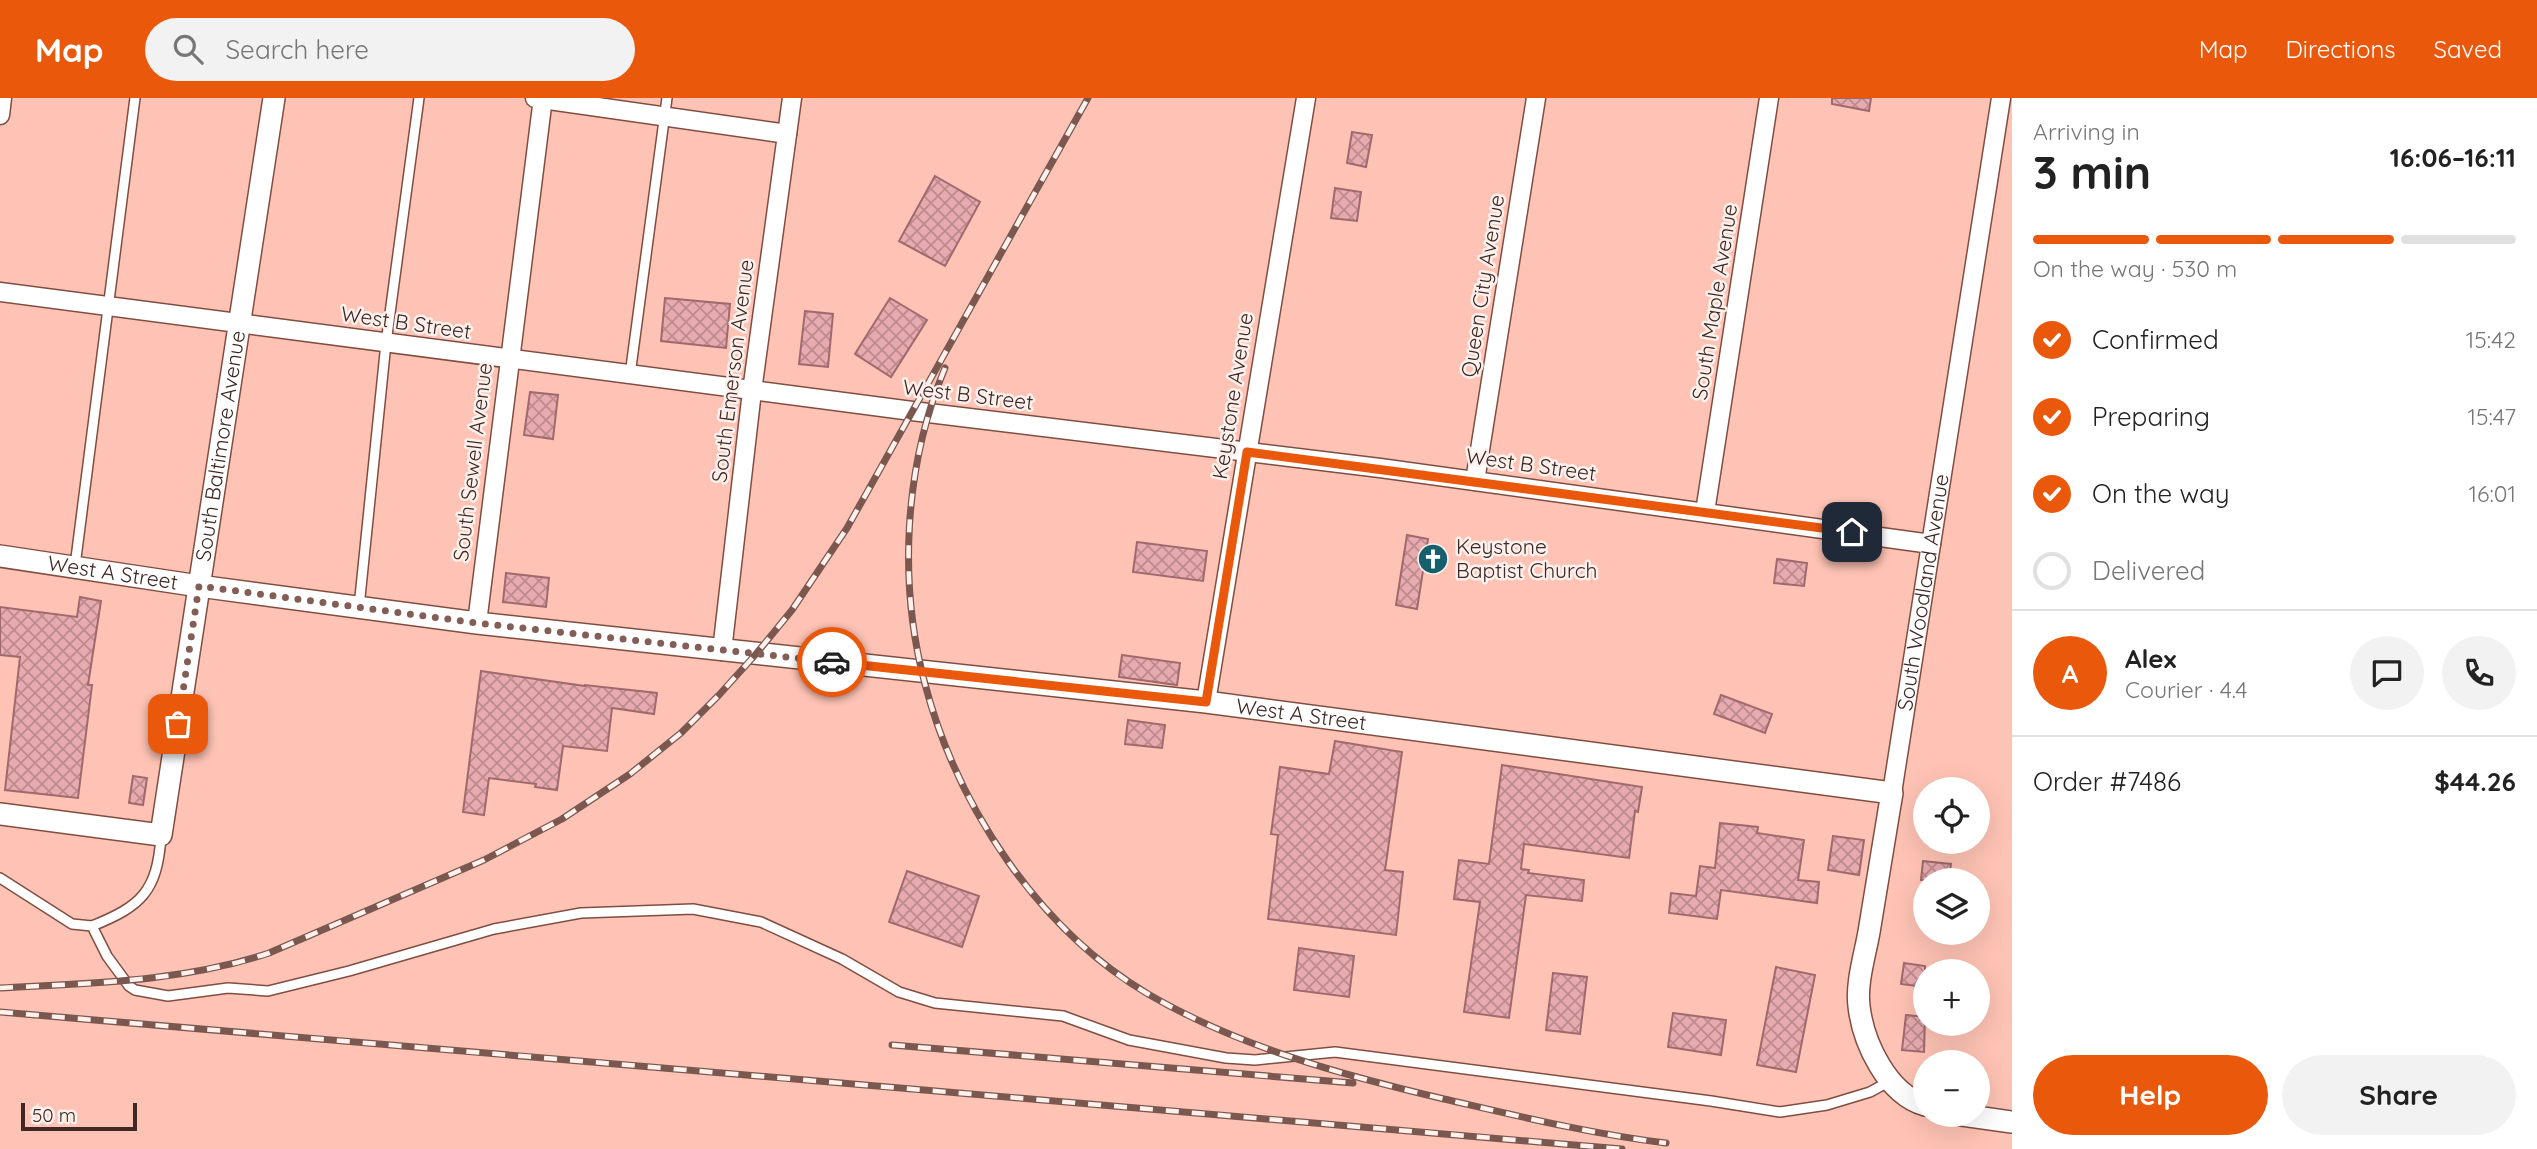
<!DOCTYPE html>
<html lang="en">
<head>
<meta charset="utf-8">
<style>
	body { margin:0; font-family:Quicksand,sans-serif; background:#f2f2f2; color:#222; height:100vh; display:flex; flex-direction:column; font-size:26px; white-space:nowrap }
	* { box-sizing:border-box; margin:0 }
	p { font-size:23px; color:#767676 }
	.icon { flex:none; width:38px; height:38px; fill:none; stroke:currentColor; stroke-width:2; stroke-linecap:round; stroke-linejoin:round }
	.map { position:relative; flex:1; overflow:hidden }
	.panel { display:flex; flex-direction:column; background:#fff; width:525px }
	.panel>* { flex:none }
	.controls { position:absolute; left:1913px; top:679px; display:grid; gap:14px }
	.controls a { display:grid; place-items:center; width:77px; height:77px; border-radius:50%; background:#fff; box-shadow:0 7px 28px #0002; font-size:35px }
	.scale { position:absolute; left:21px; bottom:18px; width:116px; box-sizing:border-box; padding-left:7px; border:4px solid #3f2823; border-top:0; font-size:19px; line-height:24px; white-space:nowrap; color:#3f2823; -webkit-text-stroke:5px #fdf1ed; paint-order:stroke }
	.pin { position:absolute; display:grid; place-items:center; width:60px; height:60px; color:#fff; margin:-30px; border-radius:14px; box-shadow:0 4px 10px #0006 }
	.courier { position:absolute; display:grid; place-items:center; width:70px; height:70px; margin:-35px; border:5px solid #ea580c; border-radius:50%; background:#fff; color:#222; box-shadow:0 2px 9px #0007 }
	.headline em { font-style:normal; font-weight:800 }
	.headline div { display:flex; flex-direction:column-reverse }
	.headline { display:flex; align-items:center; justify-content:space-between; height:119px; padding:0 21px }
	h1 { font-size:46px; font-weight:800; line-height:52px }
	.bar { display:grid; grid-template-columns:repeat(4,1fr); gap:10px 7px; align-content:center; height:84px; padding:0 21px }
	.bar i { height:9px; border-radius:5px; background:#e0e0e0 }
	.bar .on { background:#ea580c }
	.bar p { grid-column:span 4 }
	.line { display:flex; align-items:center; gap:18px; padding:0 21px; border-top:2px solid #e0e0e0 }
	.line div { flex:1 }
	.round { display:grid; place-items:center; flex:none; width:74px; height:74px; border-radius:37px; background:#f2f2f2 }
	ol { padding:0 21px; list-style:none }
	li { display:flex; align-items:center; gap:21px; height:77px }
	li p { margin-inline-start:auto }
	li .icon { padding:7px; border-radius:50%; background:#ea580c; color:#fff; stroke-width:4 }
	li:last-child { color:#767676 }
	li i { width:38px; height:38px; border:4px solid #e0e0e0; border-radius:50% }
	.cta { display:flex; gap:14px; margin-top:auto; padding:14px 21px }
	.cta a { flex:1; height:80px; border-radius:42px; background:#ea580c; color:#fff; font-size:28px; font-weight:800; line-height:80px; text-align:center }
	.cta a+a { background:#f2f2f2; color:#222 }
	header { display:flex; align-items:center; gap:42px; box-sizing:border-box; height:98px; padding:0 35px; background:#ea580c; color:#fff }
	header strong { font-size:33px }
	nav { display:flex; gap:38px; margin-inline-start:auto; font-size:24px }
	.search { width:490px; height:63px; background:#f2f2f2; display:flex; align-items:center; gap:18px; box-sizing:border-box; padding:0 24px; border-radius:38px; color:#767676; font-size:26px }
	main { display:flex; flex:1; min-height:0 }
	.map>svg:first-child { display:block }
	.building { fill:url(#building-cross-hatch); stroke:#a0696d; stroke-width:2 }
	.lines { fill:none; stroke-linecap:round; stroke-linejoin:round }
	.service-casing { stroke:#804d41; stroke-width:12 }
	.minor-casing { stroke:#804d41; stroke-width:21 }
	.tertiary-casing { stroke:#804d41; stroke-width:24 }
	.service { stroke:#fff; stroke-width:9 }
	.minor { stroke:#fff; stroke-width:18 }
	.tertiary { stroke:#fff; stroke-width:21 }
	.rail-casing { stroke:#7a5850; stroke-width:7 }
	.rail { stroke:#fdf1ed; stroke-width:4.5; stroke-dasharray:13; stroke-linecap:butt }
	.done { stroke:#825e56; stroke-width:7; stroke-dasharray:0 12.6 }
	.route { stroke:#ea580c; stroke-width:9 }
	.labels { text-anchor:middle; stroke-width:5; stroke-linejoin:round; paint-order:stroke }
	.street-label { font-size:21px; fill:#3f2823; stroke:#fdf1ed }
	.poi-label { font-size:21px; fill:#3f2823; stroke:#fdf1ed; text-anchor:start }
</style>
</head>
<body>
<header>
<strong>Map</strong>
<div class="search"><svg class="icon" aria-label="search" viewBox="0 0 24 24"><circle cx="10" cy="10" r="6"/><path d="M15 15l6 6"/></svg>Search here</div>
<nav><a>Map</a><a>Directions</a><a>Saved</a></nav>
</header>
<main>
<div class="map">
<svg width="2012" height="1051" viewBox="0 0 2012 1051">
	<defs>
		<pattern id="building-cross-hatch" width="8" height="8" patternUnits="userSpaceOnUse" patternTransform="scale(1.75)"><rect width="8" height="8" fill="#e7aaae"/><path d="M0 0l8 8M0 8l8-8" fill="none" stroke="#bd8a8d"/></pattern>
	</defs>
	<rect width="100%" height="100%" fill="#fec3b4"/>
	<path class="building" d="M1832,0h39l-2,13 -37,-7z
		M1352,34l20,3 -6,32 -19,-4z
		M935,78l45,26 -35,64 -46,-25z
		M1335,90l26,4 -4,29 -26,-3z
		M665,200l65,6 -4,44 -65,-7z
		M890,200l37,22 -36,57 -36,-23z
		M805,213l28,3 -5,53 -29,-3z
		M530,294l28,3 -5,44 -29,-4z
		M1407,437l21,4 -11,70 -21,-4z
		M1137,444l70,9 -4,30 -70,-9z
		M1777,461l30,4 -3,23 -30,-3z
		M506,475l43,5 -3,29 -43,-5z
		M80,499l21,4 -13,84h4l-14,113 -73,-8 15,-133 -20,-2v-48l77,10z
		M1122,557l58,8 -3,22 -58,-8z
		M481,573l104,15v-1l72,8 -3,21 -42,-6 -5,43 -44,-5 -6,44 -22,-3 1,-3 -47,-6 -5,37 -21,-3z
		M1721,597l51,19 -7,19 -51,-19z
		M1128,622l37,5 -3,23 -37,-4z
		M1335,643l67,11 -17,118 18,2 -7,63 -128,-16 10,-84 -7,-1 9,-67 49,7z
		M1502,667l140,22 -4,25 -3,-1 -6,47 -105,-14 -3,25 8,1 -1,3 56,7 -2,21 -56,-6 -17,123 -45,-6 16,-110 -26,-3 5,-39 30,4z
		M133,678l14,2 -4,27 -14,-2z
		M1720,725l38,4 -1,6 47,7 -6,40 21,2 -2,21 -96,-13 -4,29 -48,-6 2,-20 25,3 4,-30 15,2z
		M1833,738l31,4 -5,35 -31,-5z
		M1923,763l28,3 -2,16h-28z
		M907,773l72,25 -17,51 -73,-25z
		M1299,850l55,8 -5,41 -55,-7z
		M1904,865l21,3v21l-24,-3z
		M1776,869l39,8 -19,97 -39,-7z
		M1553,875l34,4 -7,57 -34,-4z
		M1673,915l53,7 -5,35 -53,-8z
		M1906,917l19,2 -1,35 -22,-2z"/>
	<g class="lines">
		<g class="service-casing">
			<path id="service" d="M630,277l37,-277
				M75,468l60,-468
				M359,509l27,-264 33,-245
				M0,780l72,46 20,2 15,30 22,30 6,4 33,6 60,-8 40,3 81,-20 145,-42 87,-16 112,-4 68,13 81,37 57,33 36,11 128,13 66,24 97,18 29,2 80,-8 376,49 69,11 47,-7 43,-13 20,-11
				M92,828c50,-20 65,-35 69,-89"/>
		</g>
		<g class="minor-casing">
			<g id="minor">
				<path d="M535,0l252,36"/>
				<path d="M0,17l2,-17"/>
				<path d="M0,194l912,119 468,57 551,76"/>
				<path d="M1475,383l61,-383"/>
				<path d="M1705,414l64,-414"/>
				<path d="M477,525l66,-525"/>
				<path d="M722,553l30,-260 40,-293"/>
				<path d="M1206,604l100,-604"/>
				<path id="s1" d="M1892,695l109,-695"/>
			</g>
		</g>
		<g class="tertiary-casing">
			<g id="tertiary">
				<path id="s2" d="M0,458l199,30 278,37 729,79 686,91c-8,46 -15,92 -23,139 -4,23 -13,51 -10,74 4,36 28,88 66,99"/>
				<path id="s3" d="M0,716l161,21 113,-737"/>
				<path d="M1962,1017l50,7"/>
			</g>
		</g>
		<use href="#service" class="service"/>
		<use href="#minor" class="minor"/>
		<use href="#tertiary" class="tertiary"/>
		<g class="rail-casing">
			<path id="rail" d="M945,270c-41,98 -47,215 -20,316 32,122 113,245 223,310 91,53 194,81 296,105 74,17 147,35 222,44
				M0,890c91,-5 182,-6 269,-35l215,-93 78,-41 68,-45 51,-41 38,-38 37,-41 36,-44 55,-82 241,-430
				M0,914l1622,137
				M892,947l461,38"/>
		</g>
		<use href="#rail" class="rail"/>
	</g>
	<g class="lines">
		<path class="done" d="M178,626l21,-138 278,37 355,39"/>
		<path class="route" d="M832,564l374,40 41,-250 605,80"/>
	</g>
	<defs>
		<g id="church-disc" transform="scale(1.575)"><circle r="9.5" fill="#16606e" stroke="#fdf1ed"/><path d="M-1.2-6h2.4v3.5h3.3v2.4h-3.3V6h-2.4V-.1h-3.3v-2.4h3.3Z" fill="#fff"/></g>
	</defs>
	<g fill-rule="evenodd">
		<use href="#church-disc" x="1433" y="461"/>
	</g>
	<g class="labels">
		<g class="street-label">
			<text transform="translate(1483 188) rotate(-81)" y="7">Queen City Avenue</text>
			<text transform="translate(1715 204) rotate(-81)" y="7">South Maple Avenue</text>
			<text transform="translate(406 225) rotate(8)" y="7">West B Street</text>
			<text transform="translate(733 273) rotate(-83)" y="7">South Emerson Avenue</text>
			<text transform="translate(968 297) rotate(7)" y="7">West B Street</text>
			<text transform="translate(1233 298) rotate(-81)" y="7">Keystone Avenue</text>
			<text dy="7" stroke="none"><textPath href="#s3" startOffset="556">South Baltimore Avenue</textPath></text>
			<text transform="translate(473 364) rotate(-83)" y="7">South Sewell Avenue</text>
			<text transform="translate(1531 367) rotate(8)" y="7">West B Street</text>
			<text dy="7" stroke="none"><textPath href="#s2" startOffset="114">West A Street</textPath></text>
			<text dy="7" stroke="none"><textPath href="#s1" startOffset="203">South Woodland Avenue</textPath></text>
			<text dy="7" stroke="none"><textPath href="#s2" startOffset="1311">West A Street</textPath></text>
		</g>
		<g class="poi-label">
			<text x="1456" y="456">Keystone<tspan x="1456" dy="24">Baptist Church</tspan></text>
		</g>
	</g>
</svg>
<div class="controls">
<a><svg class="icon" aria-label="locate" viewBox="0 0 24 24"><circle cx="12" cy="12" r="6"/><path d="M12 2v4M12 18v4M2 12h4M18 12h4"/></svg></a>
<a><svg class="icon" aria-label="layers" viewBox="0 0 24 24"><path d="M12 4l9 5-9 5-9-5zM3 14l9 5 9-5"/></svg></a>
<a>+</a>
<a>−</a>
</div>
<div class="scale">50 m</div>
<div class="pin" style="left:178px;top:626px;background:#ea580c"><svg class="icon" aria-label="bag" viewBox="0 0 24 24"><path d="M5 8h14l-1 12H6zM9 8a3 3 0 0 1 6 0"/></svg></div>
<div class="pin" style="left:1852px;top:434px;background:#1f2937"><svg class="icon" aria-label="home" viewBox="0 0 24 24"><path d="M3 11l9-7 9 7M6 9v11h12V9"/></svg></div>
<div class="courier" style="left:832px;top:564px"><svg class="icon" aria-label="car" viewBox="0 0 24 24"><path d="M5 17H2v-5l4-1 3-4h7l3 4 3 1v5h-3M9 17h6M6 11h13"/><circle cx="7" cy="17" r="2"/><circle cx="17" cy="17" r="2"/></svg></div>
</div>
<section class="panel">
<div class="headline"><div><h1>3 min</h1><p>Arriving in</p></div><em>16:06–16:11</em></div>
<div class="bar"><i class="on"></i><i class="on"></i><i class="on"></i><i></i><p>On the way · 530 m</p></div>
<ol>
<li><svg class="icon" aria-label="check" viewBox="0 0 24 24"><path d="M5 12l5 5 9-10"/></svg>Confirmed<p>15:42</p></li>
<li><svg class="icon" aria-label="check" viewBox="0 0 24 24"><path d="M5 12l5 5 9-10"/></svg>Preparing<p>15:47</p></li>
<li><svg class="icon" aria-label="check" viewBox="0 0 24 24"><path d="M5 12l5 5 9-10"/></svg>On the way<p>16:01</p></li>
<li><i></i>Delivered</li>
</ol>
<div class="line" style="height:126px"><b class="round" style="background:#ea580c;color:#fff">A</b><div><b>Alex</b><p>Courier · 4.4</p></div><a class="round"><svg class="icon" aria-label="chat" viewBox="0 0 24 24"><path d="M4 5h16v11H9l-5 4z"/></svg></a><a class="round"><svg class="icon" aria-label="phone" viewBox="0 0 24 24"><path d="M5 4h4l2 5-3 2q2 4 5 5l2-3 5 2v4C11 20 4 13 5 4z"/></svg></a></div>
<div class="line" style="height:91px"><div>Order #7486</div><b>$44.26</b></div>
<div class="cta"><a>Help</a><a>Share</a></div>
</section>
</main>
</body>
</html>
